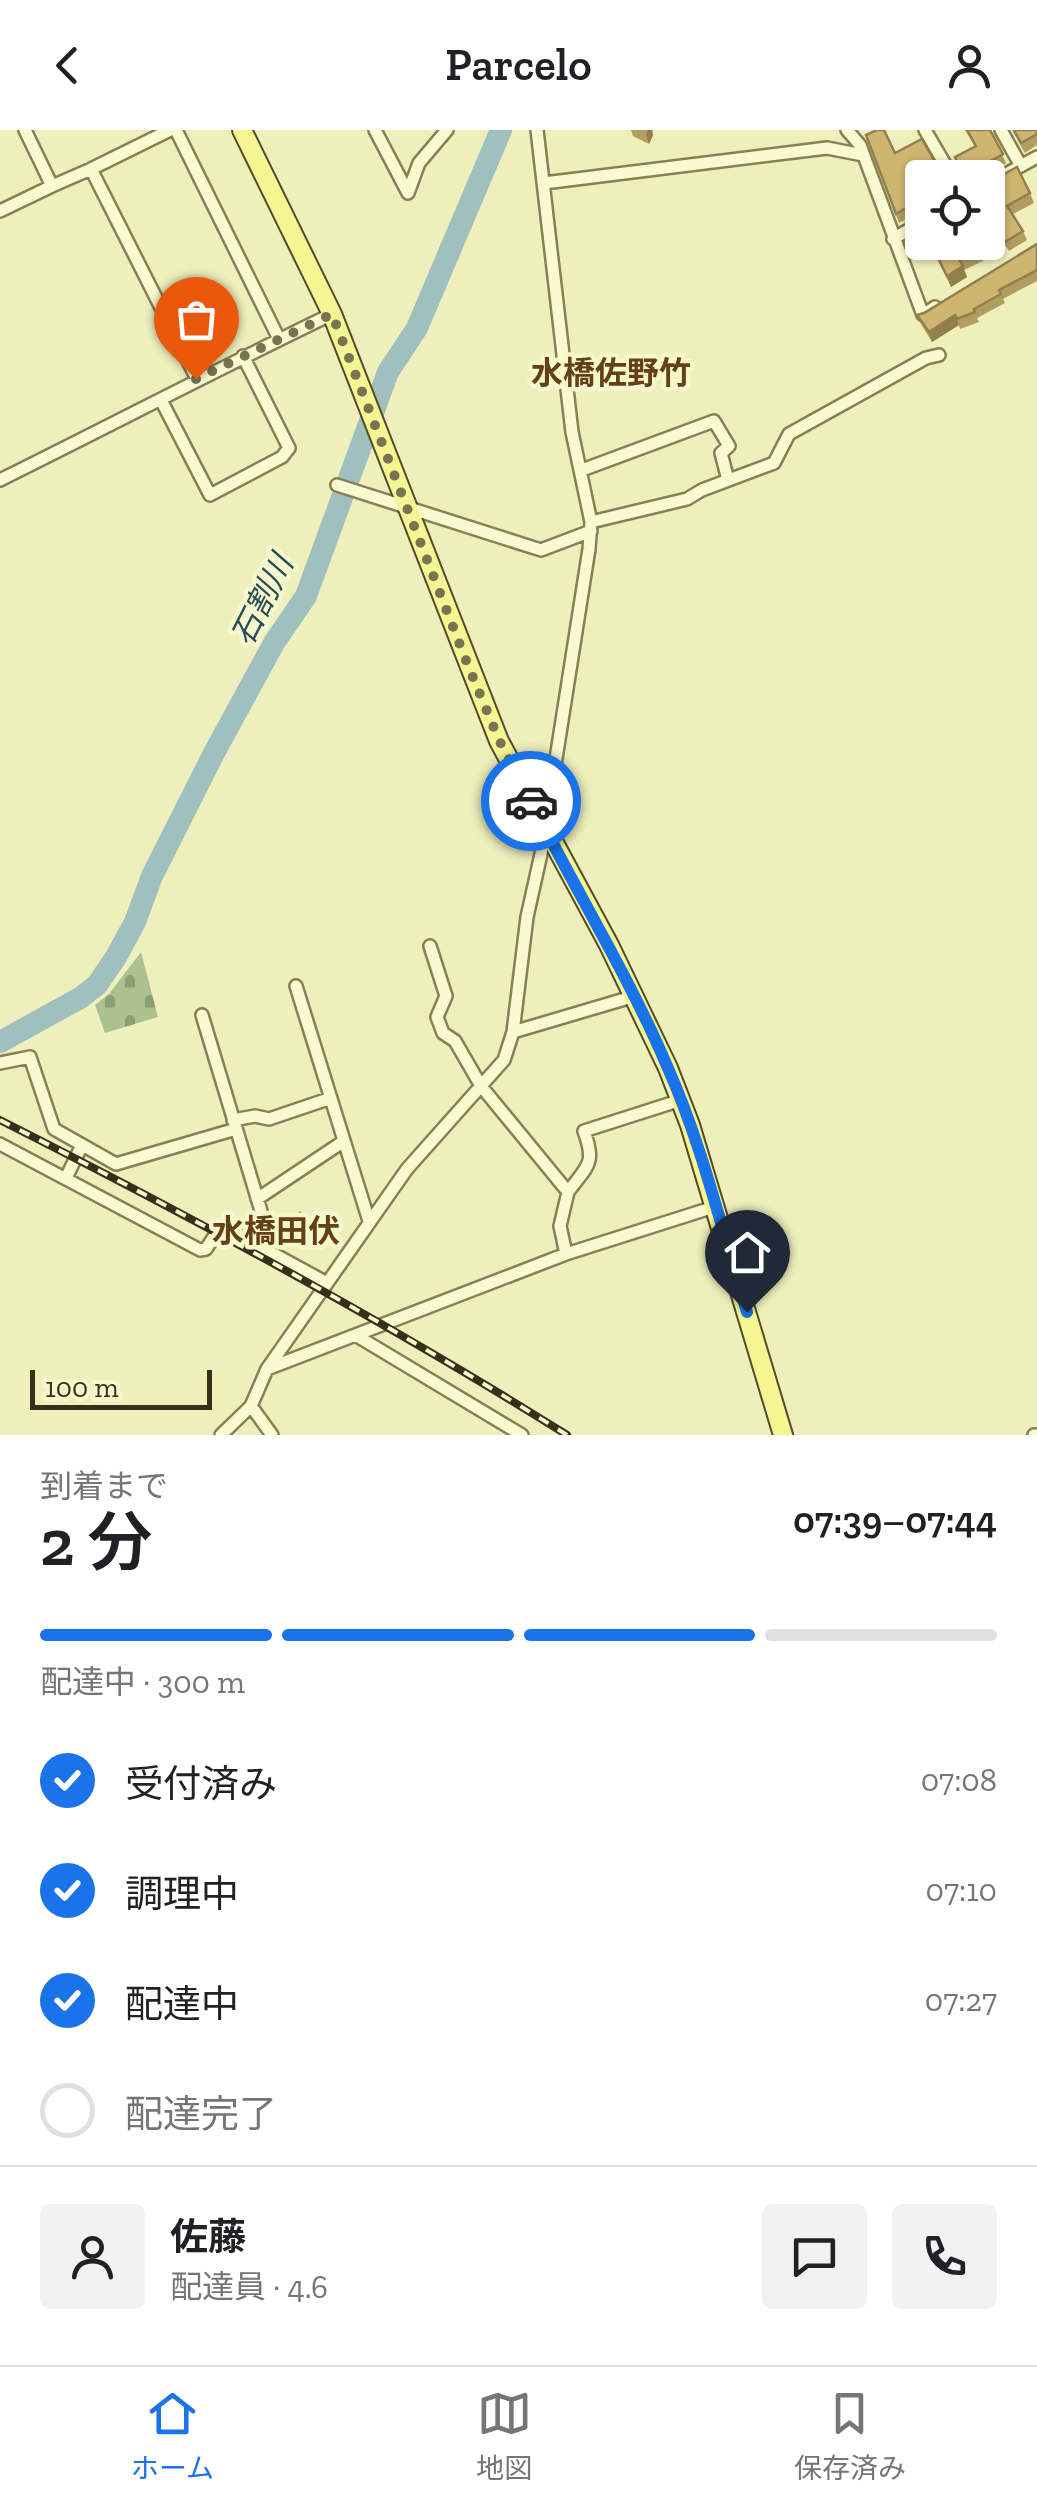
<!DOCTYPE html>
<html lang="ja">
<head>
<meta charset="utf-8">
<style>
	body { margin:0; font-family:"Zilla Slab","Noto Sans JP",serif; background:#f2f2f2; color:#202124; height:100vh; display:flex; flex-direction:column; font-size:38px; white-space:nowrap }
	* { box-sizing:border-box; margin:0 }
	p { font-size:32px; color:#757577 }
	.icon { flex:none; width:55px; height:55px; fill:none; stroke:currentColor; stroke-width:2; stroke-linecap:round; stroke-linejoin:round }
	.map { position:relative; height:1305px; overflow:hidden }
	.details { display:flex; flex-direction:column; background:#fff; flex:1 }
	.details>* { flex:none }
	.controls { position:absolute; left:905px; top:30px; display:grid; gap:20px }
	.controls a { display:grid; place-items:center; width:100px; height:100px; border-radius:10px; background:#fff; box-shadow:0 2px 8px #0004; font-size:50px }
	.scale { position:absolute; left:30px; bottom:25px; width:182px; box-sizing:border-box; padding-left:10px; border:5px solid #36301b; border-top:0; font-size:28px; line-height:35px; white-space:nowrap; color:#36301b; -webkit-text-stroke:8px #f5f7cc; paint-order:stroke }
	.pin { position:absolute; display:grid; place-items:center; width:85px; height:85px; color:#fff; margin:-102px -42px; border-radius:50% 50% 50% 0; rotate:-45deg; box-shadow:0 0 10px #0007 }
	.pin .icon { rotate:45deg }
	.courier { position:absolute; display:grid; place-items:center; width:100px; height:100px; margin:-50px; border:8px solid #1a73e8; border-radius:50%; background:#fff; color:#222; box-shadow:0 2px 12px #0007 }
	.overview em { font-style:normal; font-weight:600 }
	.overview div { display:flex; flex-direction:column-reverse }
	.overview { display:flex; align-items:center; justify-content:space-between; height:170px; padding:0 40px }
	h1 { font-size:65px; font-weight:600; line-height:75px }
	.bar { display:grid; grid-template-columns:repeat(4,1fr); gap:15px 10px; align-content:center; height:120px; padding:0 40px }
	.bar i { height:12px; border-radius:8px; background:#e0e0e0 }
	.bar .on { background:#1a73e8 }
	.bar p { grid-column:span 4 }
	.line { display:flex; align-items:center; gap:25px; padding:0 40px; border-top:2px solid #e0e0e0 }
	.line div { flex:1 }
	.round { display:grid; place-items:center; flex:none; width:105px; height:105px; border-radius:10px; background:#f2f2f2 }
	ol { padding:0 40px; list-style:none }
	li { display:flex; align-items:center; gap:30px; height:110px }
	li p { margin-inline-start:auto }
	li .icon { padding:10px; border-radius:50%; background:#1a73e8; color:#fff; stroke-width:4 }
	li:last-child { color:#757577 }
	li i { width:55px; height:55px; border:5px solid #e0e0e0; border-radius:50% }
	header { display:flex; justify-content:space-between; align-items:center; height:130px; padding:0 40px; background:#fff; font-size:45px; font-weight:600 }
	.dock { display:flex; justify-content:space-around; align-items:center; height:140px; border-top:2px solid #e0e0e0; background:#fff; font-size:28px; color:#757577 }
	.dock a { display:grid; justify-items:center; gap:5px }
	.dock .on { color:#1a73e8 }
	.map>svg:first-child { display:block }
	.cemetery { fill:url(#cemetery-stones) }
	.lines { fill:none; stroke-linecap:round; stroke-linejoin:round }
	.river { stroke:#a0c0c0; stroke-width:22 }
	.minor-casing { stroke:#878055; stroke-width:16 }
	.primary-casing { stroke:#544b2a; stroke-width:22 }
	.minor { stroke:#f9facf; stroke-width:11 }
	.primary { stroke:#f5f591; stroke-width:18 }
	.rail-casing { stroke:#36301b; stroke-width:8 }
	.rail { stroke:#f5f7cc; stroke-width:4; stroke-dasharray:11; stroke-linecap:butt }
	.wall { fill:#b29d60 }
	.shaded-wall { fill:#917f4e }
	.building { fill:#cfb670; stroke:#917f4e; stroke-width:2.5 }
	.done { stroke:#777353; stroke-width:10; stroke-dasharray:0 18 }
	.route { stroke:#1a73e8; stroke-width:12 }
	.labels { text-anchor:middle; stroke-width:9; stroke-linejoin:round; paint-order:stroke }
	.neighbourhood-label { font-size:32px; font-weight:bold; fill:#644018; stroke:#f5f7cc }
	.water-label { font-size:32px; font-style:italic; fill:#294b56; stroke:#f5f7cc }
</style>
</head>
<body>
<header><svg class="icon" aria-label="back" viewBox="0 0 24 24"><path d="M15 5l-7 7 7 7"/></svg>Parcelo<svg class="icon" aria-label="person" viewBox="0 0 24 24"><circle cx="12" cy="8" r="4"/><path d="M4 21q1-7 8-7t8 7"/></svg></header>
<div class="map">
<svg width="1037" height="1305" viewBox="0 0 1037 1305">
	<defs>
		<pattern id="cemetery-stones" width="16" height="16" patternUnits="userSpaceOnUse" patternTransform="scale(2.5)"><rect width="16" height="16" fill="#acc190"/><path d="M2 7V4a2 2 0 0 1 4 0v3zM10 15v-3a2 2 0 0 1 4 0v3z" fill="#8d9d75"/></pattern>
	</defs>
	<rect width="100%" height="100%" fill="#efefbc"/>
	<path class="cemetery" d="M141,822l17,65 -53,16 -10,-28 14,-11z"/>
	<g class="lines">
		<path class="river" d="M0,912l80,-44 17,-13 19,-28 19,-35 17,-46 62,-123 60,-110 32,-47 82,-224 29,-44 84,-198"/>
		<g class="minor-casing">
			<path id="minor" d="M25,0l27,56 39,-17
				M170,0l-79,39 106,210
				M176,0l103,209
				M375,0l33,63 11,-30 28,-33
				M847,0l13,15 63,170 12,-8
				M925,0l28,48
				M1001,0l20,36
				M544,53l283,-35 36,7
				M988,54l49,-27
				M0,81l52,-25
				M893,109l29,-17
				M161,270l49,95 72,-38 7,-9 -46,-92
				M582,340l132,-49 15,25 -8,7 7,27
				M0,350c111,-55 220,-112 332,-166
				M337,355l204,65 50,-19
				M591,392l96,-23 15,-9 72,-27 15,-29 137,-76 13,-3
				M430,816l16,50 -9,21 6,16 12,8 26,45 87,106c20,-27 28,-28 16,-61l97,-31
				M296,856l73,235
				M202,885l59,196 2,37
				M513,902l122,-36
				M0,933l30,-6 24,72 62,35 120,-35
				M233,990l22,-4 14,3 62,-21
				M0,1014l200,106 6,-1 13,-20h9l99,54
				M66,1048l16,-33
				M257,1069l87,-58
				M566,1124l-6,-28 8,-34
				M357,1206l165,99
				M267,1239l299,-115 148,-47
				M251,1276l21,29
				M221,1305l30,-29 16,-37 140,-200 97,-109 9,-28 14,-115 14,-63 48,-305 2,-27 -19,-90 -35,-302
				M1034,1305h3"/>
		</g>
		<g class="primary-casing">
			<path id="primary" d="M242,0l90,184 167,427 110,204 59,123 22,57 93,310"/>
		</g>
		<use href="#minor" class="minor"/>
		<use href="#primary" class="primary"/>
		<g class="rail-casing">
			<path id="rail" d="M0,990c192,97 384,200 567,315"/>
		</g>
		<use href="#rail" class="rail"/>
	</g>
	<path class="wall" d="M631,0h21l1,5 -4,9 -16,-8z
		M965,0h25l16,33 -24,15h-18l-9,-21 20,-10z
		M1012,0h25v15l-12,8z
		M866,5l29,18 27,25v32l-23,13z
		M988,53l42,10 4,10 -21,11 10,17 4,9 -18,11 -16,-24 -3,2 -2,-5z
		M929,112h46l8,19 -19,9 3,7 -16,10z
		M1037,114v37l-34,18 2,4 -28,15 2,4 -19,7 -1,-4 -27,17 -11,-18 -4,-9 7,-2z
		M309,1094l4,10 -14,12 -10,-11 -3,-9z"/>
	<path class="shaded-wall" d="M648,0h4l1,5 -4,9 -3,-10z
		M963,136l4,11 -16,10 -4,-11z
		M955,185l4,10 -27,17 -3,-10z
		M309,1094l4,10 -14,12 -3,-10z"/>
	<path class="building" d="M877,0h7l11,23 27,-14 22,39h-22v20l-26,16 -30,-79z
		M967,0h23l13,24 -26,15v9h-12l-10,-21 21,-11z
		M1014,0h23v4l-16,9z
		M1017,37l13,26 -23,13 16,25 -18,11 -15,-24 -2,1v-36z
		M930,112h45l4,7 -20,10 4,7 -16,10z
		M1037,114v26l-38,20 2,4 -27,15 1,3 -18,7 -2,-4 -26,17 -12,-17 7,-2z
		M300,1083l9,11 -13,12 -10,-10z"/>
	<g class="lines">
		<path class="done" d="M196,249l136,-65 135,349 32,77 32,61"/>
		<path class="route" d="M531,671c44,89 97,173 136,265 35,78 55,165 80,246"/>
	</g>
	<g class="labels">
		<g class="neighbourhood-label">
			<text x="611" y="254">水橋佐野竹</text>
			<text x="276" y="1112">水橋田伏</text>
		</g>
		<g class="water-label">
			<text transform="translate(262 470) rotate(-63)" y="11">石割川</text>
		</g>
	</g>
</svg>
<div class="controls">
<a><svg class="icon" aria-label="locate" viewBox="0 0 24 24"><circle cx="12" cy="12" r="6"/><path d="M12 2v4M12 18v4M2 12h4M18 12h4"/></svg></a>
</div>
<div class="scale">100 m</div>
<div class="pin" style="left:196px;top:249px;background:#ea580c"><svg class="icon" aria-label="bag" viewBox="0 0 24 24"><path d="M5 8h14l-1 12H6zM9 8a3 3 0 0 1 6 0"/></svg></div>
<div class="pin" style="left:747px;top:1182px;background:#1f2937"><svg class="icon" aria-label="home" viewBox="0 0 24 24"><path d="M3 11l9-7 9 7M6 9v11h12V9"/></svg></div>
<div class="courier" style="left:531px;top:671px"><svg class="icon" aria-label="car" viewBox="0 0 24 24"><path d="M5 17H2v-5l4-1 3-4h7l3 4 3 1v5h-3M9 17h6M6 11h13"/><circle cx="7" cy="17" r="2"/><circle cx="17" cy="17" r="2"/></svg></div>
</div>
<section class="details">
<div class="overview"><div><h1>2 分</h1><p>到着まで</p></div><em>07:39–07:44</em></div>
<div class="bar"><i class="on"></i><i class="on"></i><i class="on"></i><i></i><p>配達中 · 300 m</p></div>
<ol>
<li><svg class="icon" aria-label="check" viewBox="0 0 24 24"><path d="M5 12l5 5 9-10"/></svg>受付済み<p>07:08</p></li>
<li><svg class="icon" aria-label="check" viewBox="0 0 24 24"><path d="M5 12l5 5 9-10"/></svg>調理中<p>07:10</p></li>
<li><svg class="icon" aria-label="check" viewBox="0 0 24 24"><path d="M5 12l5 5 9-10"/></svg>配達中<p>07:27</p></li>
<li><i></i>配達完了</li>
</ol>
<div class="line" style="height:180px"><a class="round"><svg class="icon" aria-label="person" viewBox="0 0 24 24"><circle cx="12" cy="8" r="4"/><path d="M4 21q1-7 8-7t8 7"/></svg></a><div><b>佐藤</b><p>配達員 · 4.6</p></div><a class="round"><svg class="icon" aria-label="chat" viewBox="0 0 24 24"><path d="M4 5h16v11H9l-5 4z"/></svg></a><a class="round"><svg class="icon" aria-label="phone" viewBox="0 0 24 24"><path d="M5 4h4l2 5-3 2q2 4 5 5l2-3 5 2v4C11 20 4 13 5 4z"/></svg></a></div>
</section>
<nav class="dock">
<a class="on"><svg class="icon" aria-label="home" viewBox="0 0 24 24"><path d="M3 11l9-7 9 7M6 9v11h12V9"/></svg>ホーム</a>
<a><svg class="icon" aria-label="map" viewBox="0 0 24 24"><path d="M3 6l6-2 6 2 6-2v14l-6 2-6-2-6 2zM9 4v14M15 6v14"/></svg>地図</a>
<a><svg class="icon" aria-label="saved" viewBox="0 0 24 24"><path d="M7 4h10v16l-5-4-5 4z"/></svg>保存済み</a>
</nav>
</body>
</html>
